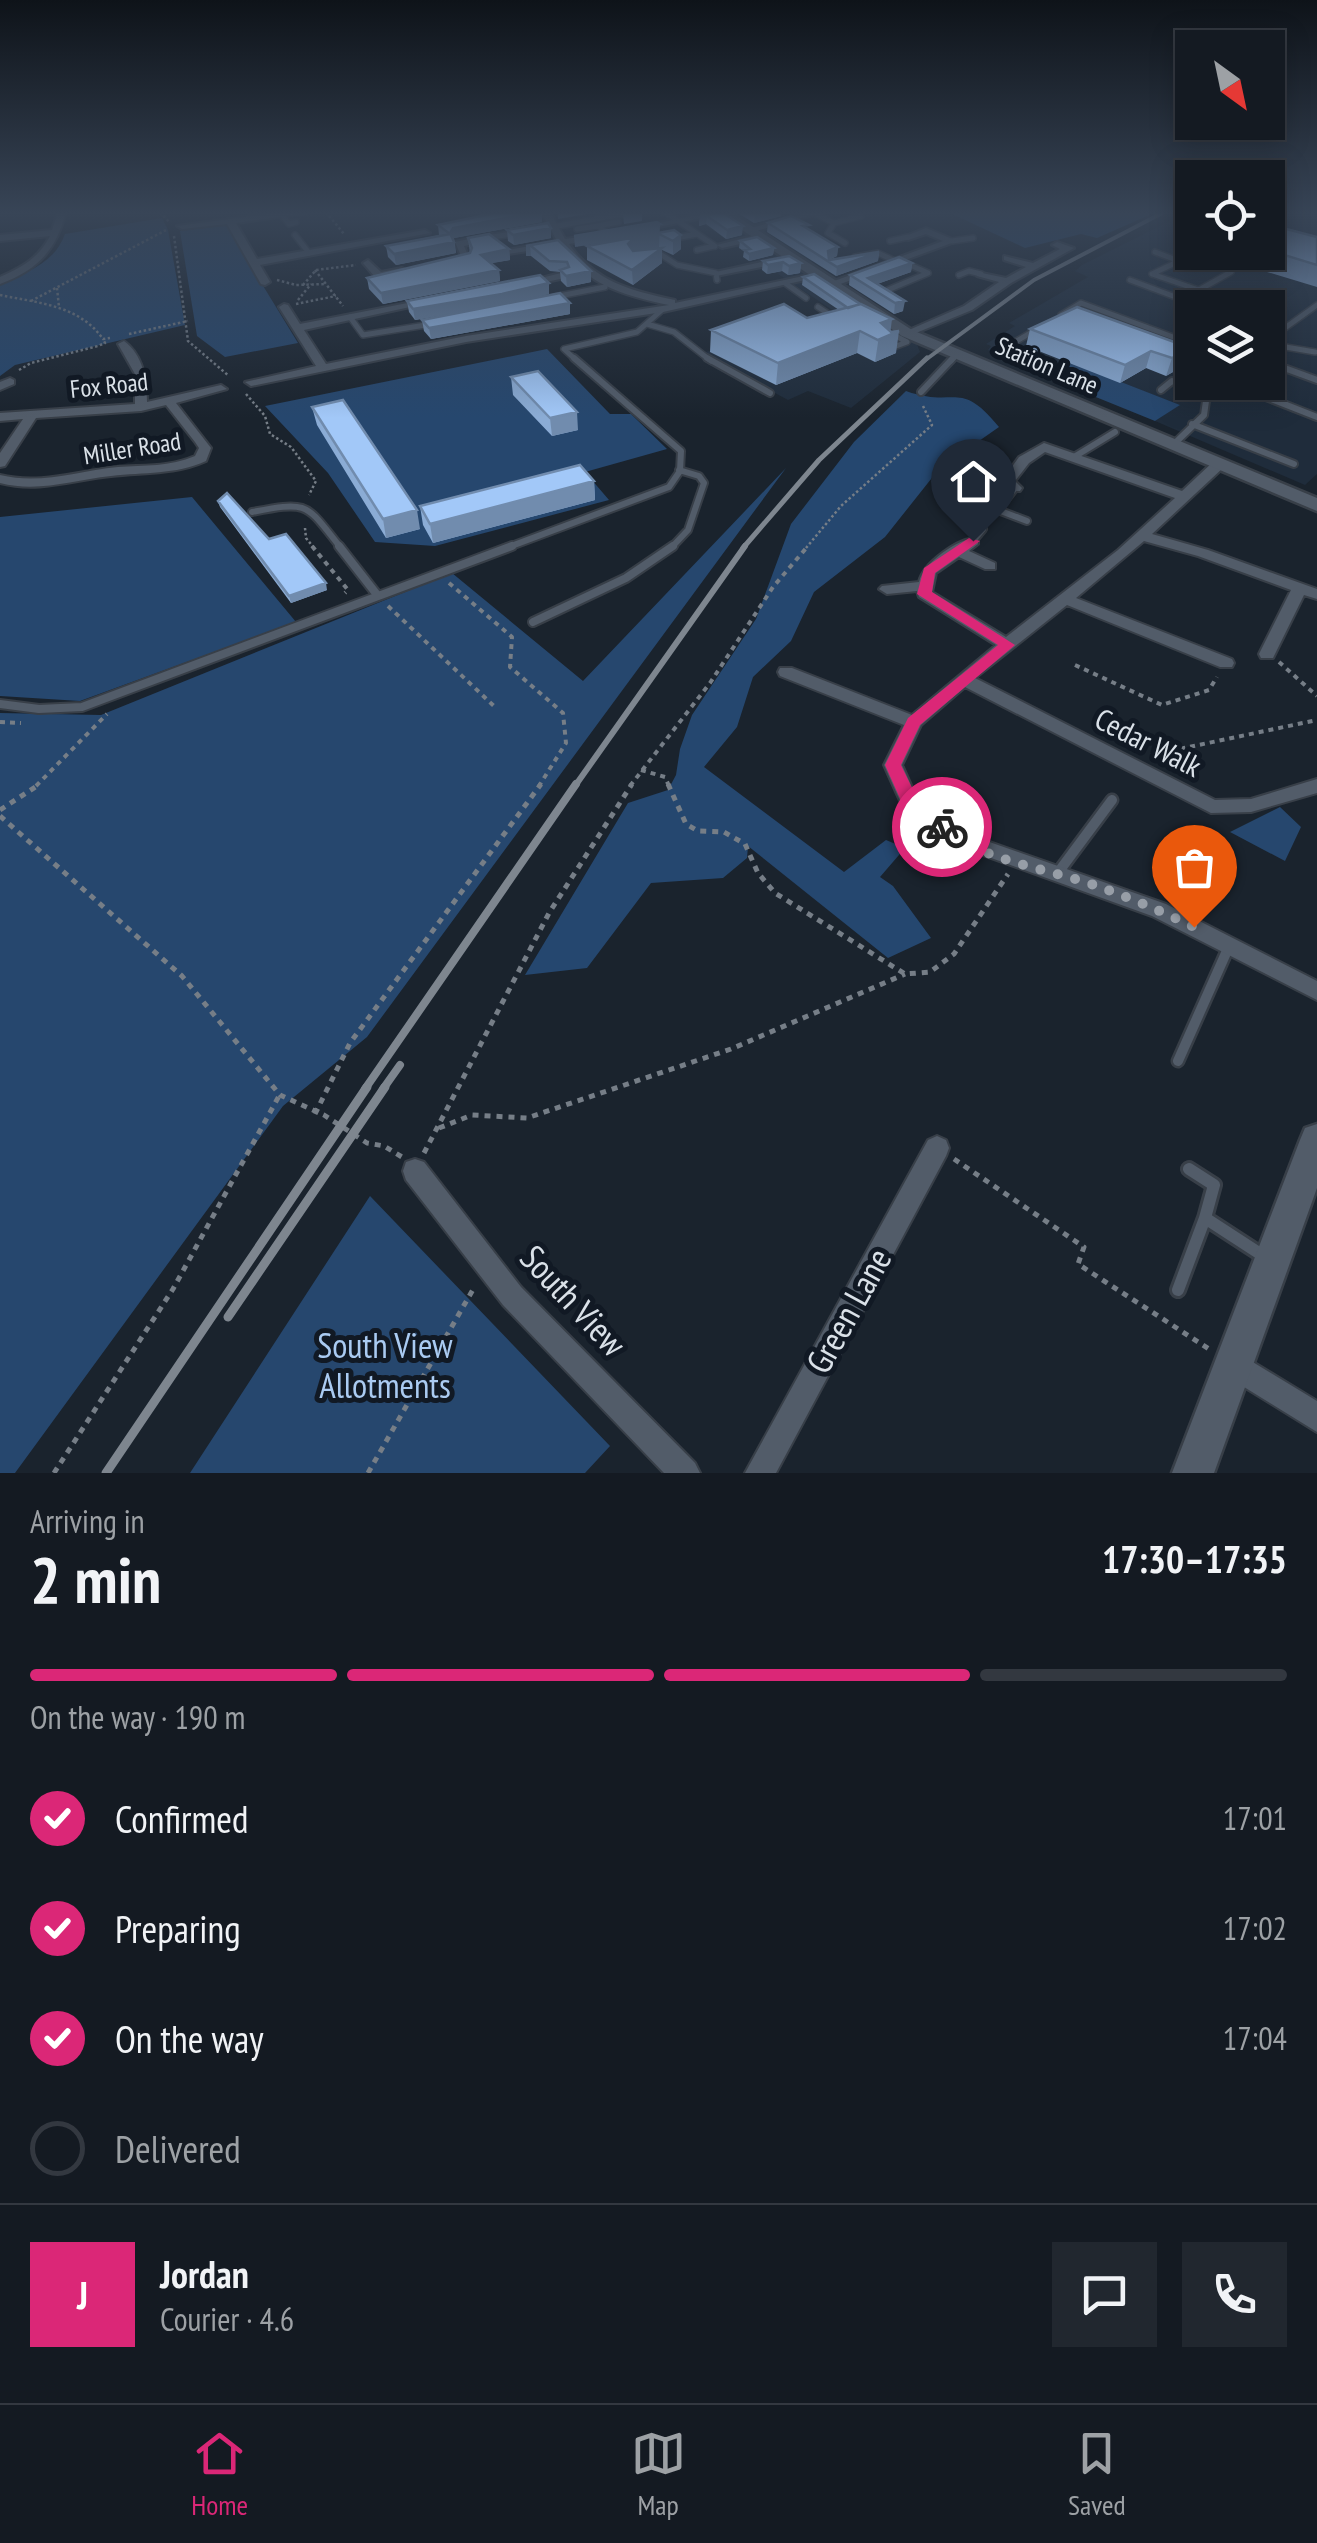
<!DOCTYPE html>
<html lang="en">
<head>
<meta charset="utf-8">
<style>
	body { margin:0; font-family:"PT Sans Narrow",sans-serif; background:#21272f; color:#f1f3f6; height:100vh; display:flex; flex-direction:column; font-size:38px; white-space:nowrap }
	* { box-sizing:border-box; margin:0 }
	p { font-size:32px; color:#9da1a5 }
	.icon { flex:none; width:55px; height:55px; fill:none; stroke:currentColor; stroke-width:2; stroke-linecap:round; stroke-linejoin:round }
	.map { position:relative; height:1473px; overflow:hidden }
	.drawer { display:flex; flex-direction:column; background:#141a22; flex:1 }
	.drawer>* { flex:none }
	.needle { width:65px; rotate:147deg }
	.tools { position:absolute; left:1175px; top:30px; display:grid; gap:20px }
	.tools a { display:grid; place-items:center; width:110px; height:110px; border-radius:0px; background:#141a22; box-shadow:0 5px 25px #0003,0 0 0 2px #333840; font-size:50px }
	.pin { position:absolute; display:grid; place-items:center; width:85px; height:85px; color:#fff; margin:-102px -42px; border-radius:50% 50% 50% 0; rotate:-45deg; box-shadow:0 0 10px #0007 }
	.pin .icon { rotate:45deg }
	.courier { position:absolute; display:grid; place-items:center; width:100px; height:100px; margin:-50px; border:8px solid #db2777; border-radius:50%; background:#fff; color:#222; box-shadow:0 2px 12px #0007 }
	.overview em { font-style:normal; font-weight:600 }
	.overview div { display:flex; flex-direction:column-reverse }
	.overview { display:flex; align-items:center; justify-content:space-between; height:170px; padding:0 30px }
	h1 { font-size:65px; font-weight:600; line-height:75px }
	.bar { display:grid; grid-template-columns:repeat(4,1fr); gap:15px 10px; align-content:center; height:120px; padding:0 30px }
	.bar i { height:12px; border-radius:8px; background:#333840 }
	.bar .on { background:#db2777 }
	.bar p { grid-column:span 4 }
	.line { display:flex; align-items:center; gap:25px; padding:0 30px; border-top:2px solid #333840 }
	.line div { flex:1 }
	.round { display:grid; place-items:center; flex:none; width:105px; height:105px; border-radius:0px; background:#21272f }
	ol { padding:0 30px; list-style:none }
	li { display:flex; align-items:center; gap:30px; height:110px }
	li p { margin-inline-start:auto }
	li .icon { padding:10px; border-radius:50%; background:#db2777; color:#fff; stroke-width:4 }
	li:last-child { color:#9da1a5 }
	li i { width:55px; height:55px; border:5px solid #333840; border-radius:50% }
	.menu { display:flex; justify-content:space-around; align-items:center; height:140px; border-top:2px solid #333840; background:#141a22; font-size:28px; color:#9da1a5 }
	.menu a { display:grid; justify-items:center; gap:5px }
	.menu .on { color:#db2777 }
	.map>svg:first-child { display:block }
	.built { fill:#1f2c3b; fill-rule:evenodd }
	.green { fill:#26476e }
	.forest { fill:#25476f }
	.lines { fill:none; stroke-linecap:round; stroke-linejoin:round }
	.service-far4-casing { stroke:#383f48; stroke-width:8 }
	.service-far3-casing { stroke:#383f48; stroke-width:10 }
	.service-far2-casing { stroke:#383f48; stroke-width:12 }
	.service-far1-casing { stroke:#383f48; stroke-width:15 }
	.service-casing { stroke:#383f48; stroke-width:18 }
	.minor-casing { stroke:#383f48; stroke-width:4 }
	.secondary-casing { stroke:#383f48; stroke-width:5 }
	.path-far2 { stroke:#767e87; stroke-width:2.5; stroke-dasharray:2.5 2.5; stroke-linecap:butt }
	.path-far1 { stroke:#767e87; stroke-width:4; stroke-dasharray:5 5; stroke-linecap:butt }
	.path { stroke:#767e87; stroke-width:5; stroke-dasharray:6 6; stroke-linecap:butt }
	.service-far4 { stroke:#525c69; stroke-width:5 }
	.service-far3 { stroke:#525c69; stroke-width:6 }
	.service-far2 { stroke:#525c69; stroke-width:8 }
	.service-far1 { stroke:#525c69; stroke-width:10 }
	.service { stroke:#525c69; stroke-width:12 }
	.minor { fill:#525c69; fill-rule:evenodd }
	.secondary { fill:#525c69; fill-rule:evenodd }
	.rail-far4 { stroke:#7e868f; stroke-width:4 }
	.rail-far3 { stroke:#7e868f; stroke-width:5 }
	.rail-far2 { stroke:#7e868f; stroke-width:6 }
	.rail-far1 { stroke:#7e868f; stroke-width:8 }
	.rail { stroke:#7e868f; stroke-width:9 }
	.wall { fill:#8bacd5 }
	.shaded-wall { fill:#718cae }
	.building { fill:#a2c8f8; stroke:#718cae; stroke-width:2.5 }
	.route { fill:#db2777 }
	.done { stroke:#979ea7; stroke-width:10; stroke-dasharray:0 18 }
	.labels { text-anchor:middle; stroke-width:10; stroke-linejoin:round; paint-order:stroke }
	.far-street-label { font-size:25px; fill:#dae1e8; stroke:#111924 }
	.street-label { font-size:30px; fill:#dae1e8; stroke:#111924 }
	.near-street-label { font-size:35px; fill:#dae1e8; stroke:#111924 }
	.near-park-label { font-size:35px; fill:#aacbf2; stroke:#111924 }
</style>
</head>
<body>
<div class="map">
<svg width="1317" height="1473" viewBox="0 0 1317 1473">
	<rect width="100%" height="100%" fill="#1a232d"/>
	<path class="built" d="M685,212h93l19,11 -33,10 19,10 31,-8 18,18 -21,9 69,46 -37,9z
		M1188,212h4v40h76v-40h49v262l-12,11 -150,-64 24,-16 -109,-43 -26,14 -56,-26 3,-4 -5,-2 29,-18 -6,-3 79,-46 -13,-6 7,-6zM1192,308h76v74h-76z
		M862,316l54,26 4,10 -69,56 -43,-17 -20,9 -87,-47z"/>
	<path class="green" d="M948,212h208l-59,26 -16,-4 -56,14z
		M162,218l6,12 17,95 -170,40 -15,11v-92c27,-12 54,-20 65,-50z
		M226,225l72,118 -73,14 -28,-21 -17,-105z
		M547,349l63,65h21l36,35 -82,23 24,28 -174,46 -60,-4 -47,-69 -63,-67z
		M1070,362l110,43 -25,16 -111,-45z
		M786,468l-419,569 -84,69 -268,367h-15v-760l101,2 351,-142 131,108z
		M192,497l104,125 -216,79 -80,-5v-179z
		M1280,807l21,20 -16,34 -55,-29z
		M370,1196l240,250 -25,27h-395z"/>
	<path class="forest" d="M906,391c50,18 53,-13 93,36l-60,42 -54,68 -71,55 -23,49 -38,36 -16,50 -33,40 140,105 42,-32 19,8 -25,29 13,9 38,52 -43,20 -140,-112 -1,12 -24,20 -72,5 -64,85 -62,7 103,-172 40,-13 8,-15 4,-26 12,-34 64,-96 35,-95 63,-82z"/>
	<g class="lines">
		<g class="service-far4-casing">
			<path id="service-far4" d="M665,212l50,34
				M814,213l20,10 -6,10 17,10
				M282,215l7,9 7,-2
				M834,223l27,-7
				M547,228l86,-16
				M577,229l21,-3
				M609,234l-11,-8 20,-4
				M295,235l14,18
				M493,237l24,-4
				M670,239l27,-5
				M890,241l18,-4
				M952,241l21,-3
				M697,250l17,-4
				M1155,252l24,9 -27,13 61,21 5,13
				M651,256l9,-2 17,11 39,8 1,7
				M855,257l23,-4 17,8
				M959,275l10,-4 12,3
				M1130,280l75,28
				M785,283l21,15
				M1199,290l32,-18 -10,-6
				M883,292l45,-19 -27,-12
				M554,297l51,-10
				M818,307l18,12
				M1061,315l20,-12 111,41
				M350,317l13,18 69,-11
				M647,324l27,8 37,29
				M890,333l17,9 -16,6
				M1268,340l49,-35
				M1268,344l47,8
				M1003,349l36,-21
				M577,361l-13,-12 73,-17 26,-23
				M951,361l6,-7"/>
		</g>
		<g class="service-far3-casing">
			<path id="service-far3" d="M707,358l63,35
				M1268,362l49,18
				M1228,382l89,35
				M1161,390l11,-9 35,13
				M921,392l32,-34
				M1192,424l102,40
				M1173,445l31,-30 3,-21 14,-12
				M1074,457l41,-25
				M981,466l32,9
				M1015,488l-17,22 29,11
				M252,512c58,-11 53,-9 89,36
				M973,541l10,-12 -8,-9
				M506,548l163,-61 11,-16 1,-20 -107,-93
				M671,548l17,-18 16,-47 -5,-7 -20,-6"/>
		</g>
		<g class="service-far2-casing">
			<path id="service-far2" d="M339,546l39,50
				M533,622l93,-44 47,-32
				M0,704l39,5 43,-2 430,-161"/>
		</g>
		<g class="service-far1-casing">
			<path id="service-far1" d="M1057,874l55,-74
				M1178,1061l52,-117"/>
		</g>
		<g class="service-casing">
			<path id="service" d="M1189,1169l25,16 -9,33 60,39
				M1178,1290l27,-72"/>
		</g>
		<g class="minor-casing">
			<path id="minor" d="M58,212h8c-10,38 -28,58 -66,72v-7c22,-10 39,-19 50,-41l-50,5v-6l52,-5z
				M283,212h29l-76,11 21,36 168,-29 5,3 -170,32 10,17 -5,3 -4,-1 -34,-60 -45,5 -5,-3z
				M541,212h9l15,27 32,-4v4l-28,5c26,38 63,47 106,56v3l143,-30 5,3 -160,36 -197,30 -215,44 -6,-4 71,-16 -37,-59 5,-3 4,1 12,19 128,-25 5,3 -129,28 22,34 140,-28 203,-31c-44,-9 -83,-20 -109,-59l-52,8v-4l49,-9z
				M712,212l14,1 -87,18 -5,-3z
				M808,212h15l-74,21 -5,-3z
				M926,228l31,13 -122,45 -9,-2 117,-43 -17,-7 -18,6 -5,-3z
				M492,234l3,1v4l-31,7 6,14 -18,4 -5,-3 14,-5 -6,-14z
				M760,234l5,3 -2,2 -41,9 -5,-3z
				M1057,242l17,6 -63,35 -39,27 -61,25 -9,-2 62,-27 35,-24 -22,-6v-4l29,6 20,-11 -22,-7v-4l29,7 27,-14 -8,-4z
				M784,257l3,1v4l-71,14 -5,-3z
				M368,260l13,12 21,-4 5,3 -32,6 -12,-14z
				M561,273l5,3 -1,2 -43,9 -5,-3z
				M124,341c19,14 23,38 23,61l74,-17 6,4 -51,14 35,45 -5,13c-31,14 -62,11 -95,15 -39,4 -72,17 -111,7v-8c41,10 77,-4 118,-8 26,-2 52,0 77,-11l4,-8 -4,-6 -29,-37 -25,6 -105,7 -31,48 -5,1v-14l23,-34 -23,2v-8l135,-9v-30l-17,-30z
				M10,378l4,2v4l-14,6v-8z
				M1044,443l138,48 32,-30h10v6l-72,67 56,16 109,39v10l-13,-4 -31,63h-12l-2,-4 32,-64 -93,-34 -54,-15 -68,57 156,61 2,4 -2,4h-12l-153,-62 -92,73 240,122 36,-1 66,-20v14l-66,19 -40,1 -246,-126 -44,38 -19,40 13,29 46,38 205,72 151,77v19l-165,-84 -205,-74 -46,-39 -17,-38 20,-40 -124,-49 -2,-4 2,-4h12l120,47 84,-70 -77,-48 -2,-6 -30,3 -8,-5 3,-3 37,-4c4,-19 40,-45 59,-44v6l-9,7 26,12v6h-10l-26,-12 -23,16 -4,19 74,45 112,-87 57,-52 -130,-46 -16,11 -14,18 7,7 -2,3h-10l-9,-9 2,-3 16,-22z
				M937,1136l9,4 3,8 -3,8 -170,317h-31l183,-333z
				M415,1159l9,3 97,125 174,176 5,10h-36l-161,-168 -97,-125 -3,-9 3,-9z
				M1233,1350l84,51v31l-94,-58 -4,-10 4,-10z"/>
		</g>
		<g class="secondary-casing">
			<path id="secondary" d="M715,212h15l182,118 405,168v13l-415,-175z
				M1317,1124v64l-103,285h-42l128,-333 5,-12z"/>
		</g>
		<path class="path-far2" d="M160,212l10,11
			M326,212l18,22
			M174,236l14,105 41,35
			M315,270l28,36
			M277,280l19,5 30,-1
			M303,285l13,-15 40,-5
			M57,288l2,19
			M0,295c38,8 79,10 103,44l7,-1
			M298,300l13,-16
			M31,301l137,-72
			M296,304l40,-8
			M129,334l59,-13
			M19,370l12,-7 67,-17 7,-3 -2,-4
			M246,394l19,22 5,18 21,13 25,34 -7,14
			M305,528l1,10 8,10
			M806,548l35,-42 91,-81 -9,-19"/>
		<path class="path-far1" d="M312,546l36,44 -3,3
			M449,583l63,54 -2,30 53,46 3,30 -27,43
			M388,606l108,102
			M1279,662l38,34
			M1075,665l87,40 47,-15 8,-13
			M0,722l21,1
			M1151,755l166,-35
			M641,770l24,7 4,9
			M36,786l71,-72
			M630,786l80,-103 63,-96 35,-41"/>
		<path class="path" d="M668,784l18,40 12,7 26,1 21,12 13,29 17,20 130,81 25,-2 24,-18 54,-80
			M0,810l40,-26
			M0,816l182,160 98,119 44,20 43,28 17,3 18,11
			M315,1114l35,-71 191,-259
			M439,1128l33,-13 55,3 204,-69 174,-75
			M424,1153l125,-240 83,-129
			M954,1159l130,88 -6,17 131,85
			M54,1473l119,-184 106,-193
			M368,1473l107,-187"/>
		<use href="#service-far4" class="service-far4"/>
		<use href="#service-far3" class="service-far3"/>
		<use href="#service-far2" class="service-far2"/>
		<use href="#service-far1" class="service-far1"/>
		<use href="#service" class="service"/>
		<use href="#minor" class="minor"/>
		<use href="#secondary" class="secondary"/>
		<path class="rail-far4" d="M924,361l110,-81 130,-68"/>
		<path class="rail-far3" d="M743,548l76,-88 108,-102"/>
		<path class="rail-far2" d="M575,786l170,-240"/>
		<path class="rail-far1" d="M365,1089l211,-305
			M383,1089l17,-24"/>
		<path class="rail" d="M228,1317l157,-230
			M106,1473l261,-386"/>
	</g>
	<path class="wall" d="M479,212h63v10l-88,16 2,15 -60,12 -8,-8 -2,-11 53,-11 -1,-10 43,-9z
		M719,212l23,23 -16,4 -20,-15 -7,2 1,-9z
		M736,212h45v4l-27,7z
		M768,223l40,7 30,17 -1,9 -8,4 50,-8 -1,9 -42,15 -69,-44z
		M551,228v10l-37,7 -6,-4 -1,-11z
		M1268,229l49,8v50l-83,-25 4,-10h30z
		M660,233l21,2v14l-8,6 -11,-5v13l-29,22 -46,-25v-14l24,-5 -36,6z
		M468,238l41,11 1,11 -19,3 8,7 1,11 -117,23 -14,-15 -2,-11 103,-25z
		M558,240l33,31v11l-24,5 -6,-6 -1,-9 -10,-1 -19,-15h-5v-10z
		M740,241l34,7 -1,7 -24,6 -6,-4 1,-6 -5,-3z
		M763,261l38,2 -1,10 -12,2 -6,-4 -15,3 -5,-4z
		M912,263l-1,9 -34,12 26,27 -9,3 -45,-29 1,-10z
		M803,277l87,54 6,22 -21,9 -18,-9 -81,32 -66,-33 1,-22 96,-12 32,-8 -37,-25z
		M549,294l-29,7 50,13 -139,25 -7,-8 -2,-11 50,-10 -57,10 -6,-8 -2,-11z
		M1030,329l161,19 -6,17 -19,11 -20,-8 -26,15 -94,-37z
		M511,377l67,53 -26,6 -39,-41z
		M312,407l108,122 -34,9 -69,-113z
		M594,481l1,19 -162,43 -10,-18 -3,-19z
		M218,501l109,89 -36,13 -71,-96z"/>
	<path class="shaded-wall" d="M542,212v10l-88,16 -2,5 2,-1 2,11 -60,12 -2,-11 56,-21 3,-5z
		M558,212h39l-39,7z
		M636,212h6v9l-18,3 -1,-10z
		M757,212h24v4l-27,7 1,-10z
		M707,216l-1,8 -7,2 1,-9z
		M660,224l-1,24 -26,5 -5,-9 5,-5 7,-2 -65,10 -1,-11z
		M743,226l-1,9 -16,4 1,-9z
		M551,228v10l-37,7 -1,-10z
		M681,235v14l-8,6v-14z
		M530,245l1,11h-5v-10z
		M838,247l-1,9 -10,4 1,-9z
		M662,248v15l-29,22 -1,-15z
		M774,248l-1,7 -24,6v-7z
		M509,249l1,11 -28,5 -1,-10z
		M879,252l-1,9 -42,15 1,-9z
		M783,262l-1,9 -15,3 1,-9z
		M801,263l-1,10 -12,2 1,-9z
		M912,263l-1,9 -42,15 -1,-9z
		M499,270l1,11 -117,23 -2,-11z
		M591,271v11l-24,5 -1,-11z
		M549,283v11l-46,11 -88,15 -2,-11z
		M905,301l-2,10 -9,3 1,-11z
		M570,303v11l-139,25 -2,-11z
		M892,319l-2,16 9,-4 -3,22 -21,9 6,-39z
		M860,331l-3,22 -81,32 2,-22z
		M1191,348l-6,17 -19,11 6,-18z
		M1151,351l-5,17 -26,15 5,-18z
		M577,412l1,18 -26,6 -2,-18z
		M594,481l1,19 -162,43 -3,-19z
		M417,510l3,19 -34,9 -3,-19z
		M326,583l1,7 -36,13 -2,-7z"/>
	<path class="building" d="M488,212h50l-85,16 -3,5 4,9 -60,12 -8,-8 64,-12 -12,-9 53,-11z
		M719,212h3l21,14 -16,4 -20,-14 -7,1z
		M791,216l18,9 -6,1 35,21 -10,4 1,9 50,-8 -42,15 -69,-44z
		M657,222l3,2 -86,12z
		M548,223l3,5 -38,7 -6,-5z
		M1275,226l42,11v28l-49,-15v-21z
		M674,230l7,5 -8,6 -14,-7 -26,5 -5,5 5,7 29,-3 -30,22 -45,-24z
		M489,234l20,15 -28,6 18,15 -118,23 -14,-15 103,-25 2,-5 -4,-10z
		M757,237l17,11 -25,6 -5,-4 6,-1 -10,-8z
		M558,240l33,31 -25,5 -6,-6 9,-3 -2,-5 -18,-1 -19,-16 -4,1z
		M789,256l12,7 -12,3 -6,-4 -15,3 -5,-4z
		M899,257l13,6 -44,15 37,23 -10,2 -45,-28z
		M814,274l46,30 -12,4 -45,-31z
		M540,275l9,8 -47,11 -89,15 -6,-8z
		M560,293l10,10 -141,25 -7,-8z
		M784,304l23,14 54,-14 31,15 -11,4 10,9 8,-1 -21,9 -18,-9 -82,32 -67,-33z
		M1077,307l114,41 -19,10 -21,-7 -26,14 -95,-36z
		M538,371l39,41 -27,6 -39,-41z
		M343,400l74,110 -34,9 -71,-112z
		M580,465l14,16 -164,43 -10,-18z
		M227,493l42,46 17,-5 40,49 -37,13 -71,-95z"/>
	<linearGradient id="sky" x2="0" y2="1"><stop stop-color="#0e1319"/><stop offset="0.51" stop-color="#384557"/><stop offset="1" stop-color="#384557" stop-opacity="0"/></linearGradient>
	<rect width="1317" height="418" fill="url(#sky)"/>
	<path class="route" d="M969,538l11,3 -45,32 -3,19 83,53 -95,80 -19,40 14,29 33,28v9l-6,2 -40,-30 -17,-38 23,-47 90,-73 -81,-51 7,-26z"/>
	<g class="lines">
		<path class="done" d="M942,827c40,34 103,41 152,58 34,12 67,26 100,42"/>
	</g>
	<g class="labels">
		<g class="far-street-label">
			<text transform="translate(1047 365) rotate(23)" y="9">Station Lane</text>
			<text transform="translate(109 385) rotate(-6)" y="9">Fox Road</text>
			<text transform="translate(132 448) rotate(-9)" y="9">Miller Road</text>
		</g>
		<g class="street-label">
			<text transform="translate(1148 743) rotate(27)" y="10">Cedar Walk</text>
		</g>
		<g class="near-street-label">
			<text transform="translate(573 1301) rotate(47)" y="12">South View</text>
			<text transform="translate(849 1311) rotate(-61)" y="12">Green Lane</text>
		</g>
		<g class="near-park-label">
			<text x="385" y="1358">South View<tspan x="385" dy="40">Allotments</tspan></text>
		</g>
	</g>
</svg>
<div class="tools">
<a><svg class="needle" viewBox="-14 -14 28 28"><path d="M0-13l5 13h-10z" fill="#e53935"/><path d="M0 13l5-13h-10z" fill="#9da1a5"/></svg></a>
<a><svg class="icon" aria-label="locate" viewBox="0 0 24 24"><circle cx="12" cy="12" r="6"/><path d="M12 2v4M12 18v4M2 12h4M18 12h4"/></svg></a>
<a><svg class="icon" aria-label="layers" viewBox="0 0 24 24"><path d="M12 4l9 5-9 5-9-5zM3 14l9 5 9-5"/></svg></a>
</div>
<div class="pin" style="left:1194px;top:927px;background:#ea580c"><svg class="icon" aria-label="bag" viewBox="0 0 24 24"><path d="M5 8h14l-1 12H6zM9 8a3 3 0 0 1 6 0"/></svg></div>
<div class="pin" style="left:973px;top:541px;background:#1f2937"><svg class="icon" aria-label="home" viewBox="0 0 24 24"><path d="M3 11l9-7 9 7M6 9v11h12V9"/></svg></div>
<div class="courier" style="left:942px;top:827px"><svg class="icon" aria-label="bike" viewBox="0 0 24 24"><circle cx="6" cy="16" r="4"/><circle cx="18" cy="16" r="4"/><path d="M6 16l4-8h5l3 8M10 8l3 8H6M13 5h3"/></svg></div>
</div>
<section class="drawer">
<div class="overview"><div><h1>2 min</h1><p>Arriving in</p></div><em>17:30–17:35</em></div>
<div class="bar"><i class="on"></i><i class="on"></i><i class="on"></i><i></i><p>On the way · 190 m</p></div>
<ol>
<li><svg class="icon" aria-label="check" viewBox="0 0 24 24"><path d="M5 12l5 5 9-10"/></svg>Confirmed<p>17:01</p></li>
<li><svg class="icon" aria-label="check" viewBox="0 0 24 24"><path d="M5 12l5 5 9-10"/></svg>Preparing<p>17:02</p></li>
<li><svg class="icon" aria-label="check" viewBox="0 0 24 24"><path d="M5 12l5 5 9-10"/></svg>On the way<p>17:04</p></li>
<li><i></i>Delivered</li>
</ol>
<div class="line" style="height:180px"><b class="round" style="background:#db2777;color:#fff">J</b><div><b>Jordan</b><p>Courier · 4.6</p></div><a class="round"><svg class="icon" aria-label="chat" viewBox="0 0 24 24"><path d="M4 5h16v11H9l-5 4z"/></svg></a><a class="round"><svg class="icon" aria-label="phone" viewBox="0 0 24 24"><path d="M5 4h4l2 5-3 2q2 4 5 5l2-3 5 2v4C11 20 4 13 5 4z"/></svg></a></div>
</section>
<nav class="menu">
<a class="on"><svg class="icon" aria-label="home" viewBox="0 0 24 24"><path d="M3 11l9-7 9 7M6 9v11h12V9"/></svg>Home</a>
<a><svg class="icon" aria-label="map" viewBox="0 0 24 24"><path d="M3 6l6-2 6 2 6-2v14l-6 2-6-2-6 2zM9 4v14M15 6v14"/></svg>Map</a>
<a><svg class="icon" aria-label="saved" viewBox="0 0 24 24"><path d="M7 4h10v16l-5-4-5 4z"/></svg>Saved</a>
</nav>
</body>
</html>
